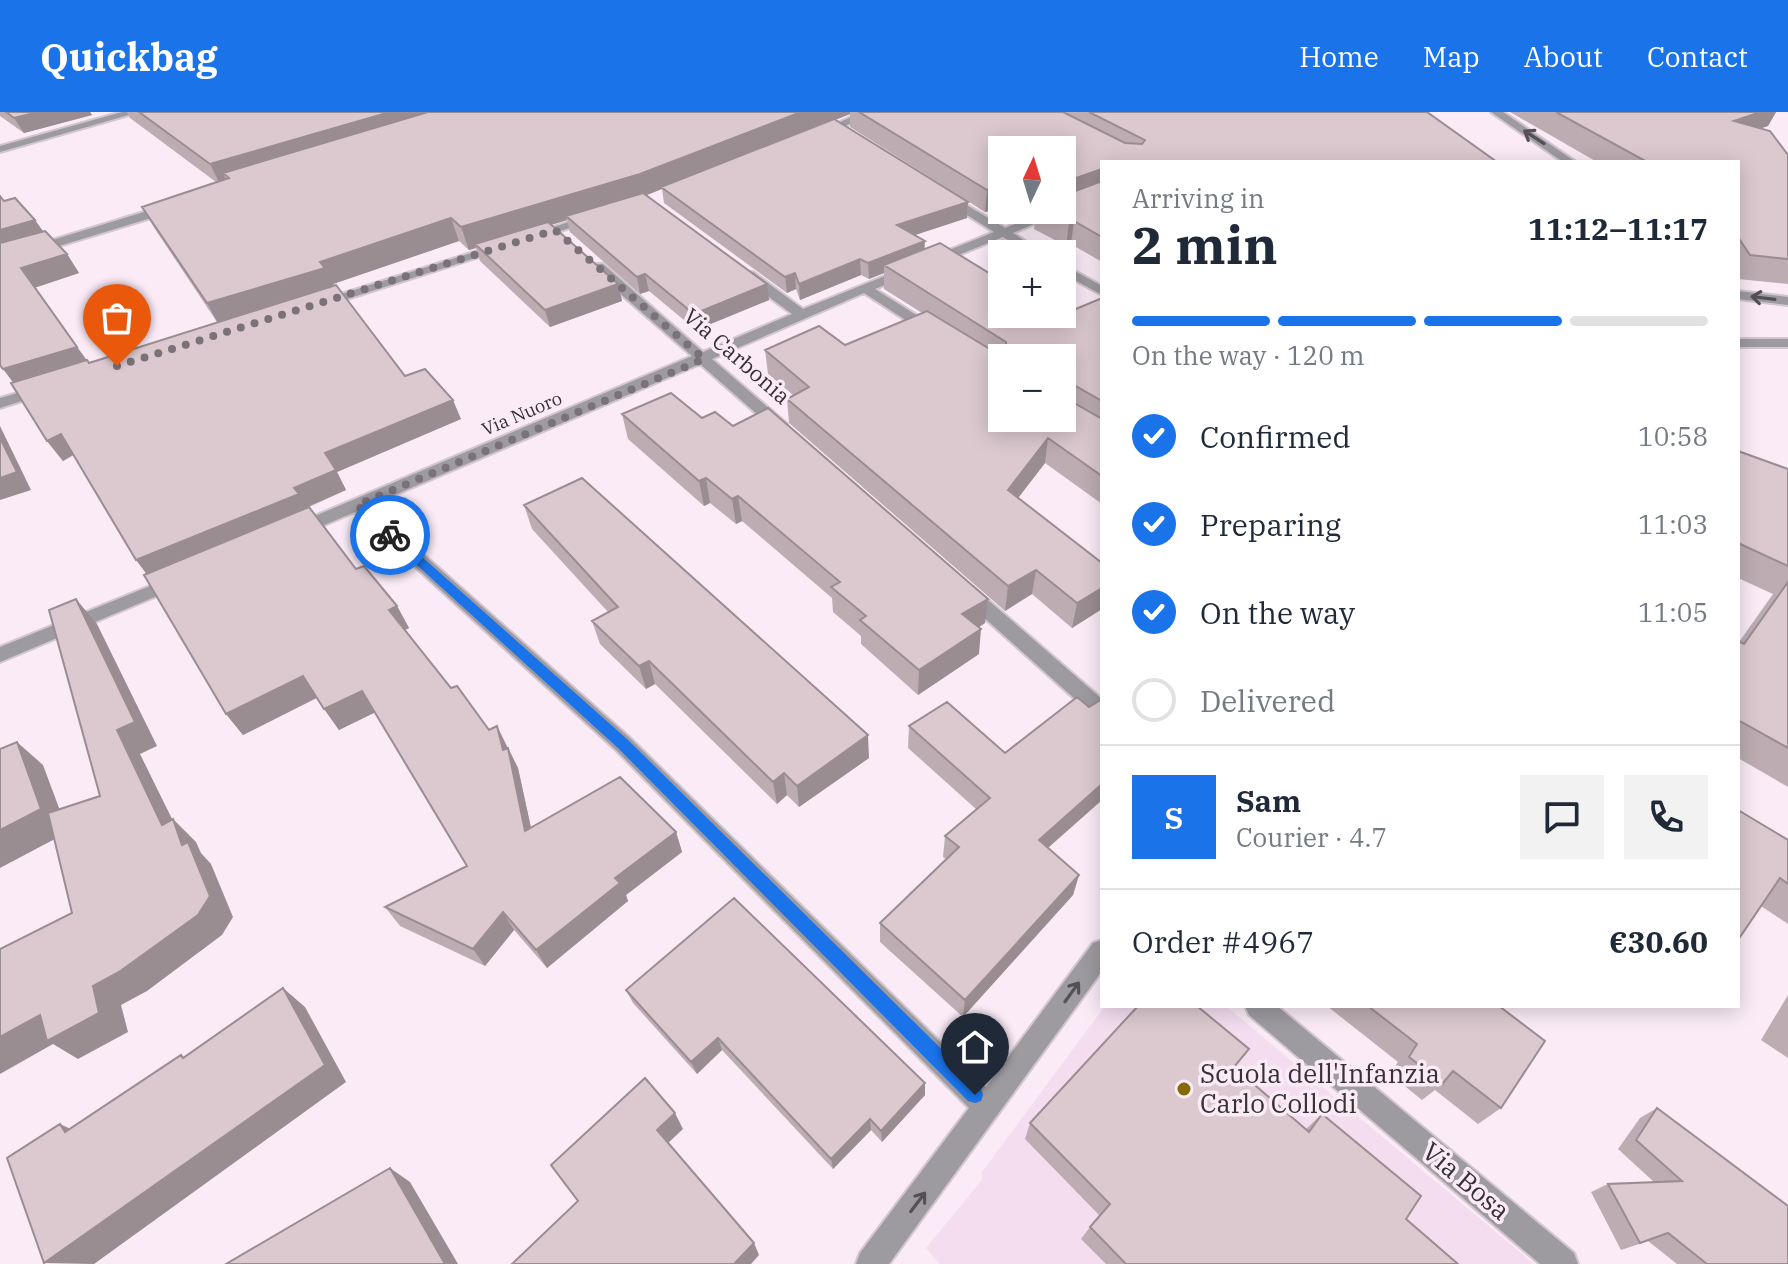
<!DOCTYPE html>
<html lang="en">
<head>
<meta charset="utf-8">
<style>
	body { margin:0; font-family:"IBM Plex Serif",serif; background:#f2f2f3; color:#1f2937; height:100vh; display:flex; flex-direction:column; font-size:30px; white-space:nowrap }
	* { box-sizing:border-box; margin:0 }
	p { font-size:26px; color:#747a83 }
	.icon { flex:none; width:44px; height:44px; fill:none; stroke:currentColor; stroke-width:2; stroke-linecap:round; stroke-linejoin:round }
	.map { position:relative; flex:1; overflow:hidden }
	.panel { position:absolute; left:1100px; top:48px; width:640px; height:848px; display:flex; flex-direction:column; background:#fff; border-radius:0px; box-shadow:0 4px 20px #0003 }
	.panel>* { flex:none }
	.needle { width:52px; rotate:4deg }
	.controls { position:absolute; left:988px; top:24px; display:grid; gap:16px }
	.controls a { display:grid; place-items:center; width:88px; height:88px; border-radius:0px; background:#fff; box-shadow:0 4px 20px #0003; font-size:40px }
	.pin { position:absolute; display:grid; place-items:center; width:68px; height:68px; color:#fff; margin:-82px -34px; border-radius:50% 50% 50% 0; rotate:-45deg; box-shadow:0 0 8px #0007 }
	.pin .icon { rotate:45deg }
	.courier { position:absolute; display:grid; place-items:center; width:80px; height:80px; margin:-40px; border:6px solid #1a73e8; border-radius:50%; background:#fff; color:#222; box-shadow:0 2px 10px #0007 }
	.summary em { font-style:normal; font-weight:800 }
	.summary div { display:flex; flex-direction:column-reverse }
	.summary { display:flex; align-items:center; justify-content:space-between; height:136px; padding:0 32px }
	h1 { font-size:52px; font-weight:800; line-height:60px }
	.bar { display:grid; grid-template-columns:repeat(4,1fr); gap:12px 8px; align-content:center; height:96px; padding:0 32px }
	.bar i { height:10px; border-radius:6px; background:#e0e1e3 }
	.bar .selected { background:#1a73e8 }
	.bar p { grid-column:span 4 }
	.line { display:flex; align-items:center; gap:20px; padding:0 32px; border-top:2px solid #e0e1e3 }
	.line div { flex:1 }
	.round { display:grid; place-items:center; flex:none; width:84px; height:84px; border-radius:0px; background:#f2f2f3 }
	ol { padding:0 32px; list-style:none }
	li { display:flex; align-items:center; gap:24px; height:88px }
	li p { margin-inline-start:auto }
	li .icon { padding:8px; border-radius:50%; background:#1a73e8; color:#fff; stroke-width:4 }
	li:last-child { color:#747a83 }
	li i { width:44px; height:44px; border:4px solid #e0e1e3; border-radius:50% }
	header { display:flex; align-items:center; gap:48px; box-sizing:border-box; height:112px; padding:0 40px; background:#1a73e8; color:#fff }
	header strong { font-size:38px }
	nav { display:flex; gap:44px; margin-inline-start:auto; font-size:28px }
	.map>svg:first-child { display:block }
	.built { fill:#f3ddef }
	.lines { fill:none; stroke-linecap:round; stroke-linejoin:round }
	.street-casing { stroke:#d3c6d0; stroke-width:4 }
	.street { fill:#9d9aa0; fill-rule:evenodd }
	.wall { fill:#bdadb3; fill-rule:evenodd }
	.shaded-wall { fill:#9a8d92 }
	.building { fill:#dcc9d0; stroke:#9a8d92; stroke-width:2 }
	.oneway { stroke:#555055 }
	.route { fill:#1a73e8 }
	.done { stroke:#7b7279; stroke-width:8; stroke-dasharray:0 14.4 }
	.poi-dot { fill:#876904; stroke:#faebf7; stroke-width:3 }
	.labels { text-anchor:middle; stroke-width:7; stroke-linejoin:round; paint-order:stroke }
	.far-street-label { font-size:18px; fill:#363135; stroke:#faebf7 }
	.street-label { font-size:22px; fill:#363135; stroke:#faebf7 }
	.near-poi-label { font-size:26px; fill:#363135; stroke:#faebf7; text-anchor:start }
	.near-street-label { font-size:26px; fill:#363135; stroke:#faebf7 }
</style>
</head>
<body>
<header>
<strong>Quickbag</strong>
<nav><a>Home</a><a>Map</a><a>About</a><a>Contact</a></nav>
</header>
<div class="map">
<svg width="1788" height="1152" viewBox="0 0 1788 1152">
	<rect width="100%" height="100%" fill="#faebf7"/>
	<path class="built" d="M1105,894h121l308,258h-594l-14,-16 56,-68v-8z"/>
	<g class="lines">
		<g class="street-casing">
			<path id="street" d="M122,0h17l-139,40v-6z
				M862,0h14l-53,24 -9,-2z
				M1491,0h12l73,50h-13z
				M940,82h8l57,34 44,-18h13v-3l4,3 -53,23 32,21h-15l-27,-17 -128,52 62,39v6h-10l-63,-41 -152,66 75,65v6h-12l-75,-66 -331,142 261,232 356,349 107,-144 9,-3v31l-213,293h-33l4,-11 109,-145 -353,-358 -261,-238 -54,23 -6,2 -9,-6 3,-4 403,-171 -99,-86v-6h10l100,88 89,-38 -49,-36v-6h10l50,37 191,-77 -54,-34z
				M170,92l4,1v6l-174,53v-8z
				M591,103l10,3 -276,88 -12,-3z
				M1062,152l40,22v9l-40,-22z
				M1738,179l50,6v8l-50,-6z
				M1738,227h50v8h-50z
				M45,273l7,4 -2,3 -50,16v-10z
				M177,463l9,6 -3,4 -183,77v-15z
				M967,474l6,1 129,112v20l-7,-2 -134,-120 -3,-5 3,-5z
				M1245,894h32l297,247 4,11h-38l-291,-249z"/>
		</g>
		<use href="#street" class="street"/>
	</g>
	<path class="wall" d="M0,0h90l2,3 -68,18 -24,-17z
		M127,0h1300l-325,50v100l-31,-18 -5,2 -32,-17 2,-16 -19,7 -21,-11 -11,3 -135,-85v-13l-15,6 133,82 -1,16 -53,17 10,14 135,67 43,-18v206l-57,-41 -27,35 84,65v46l-30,19 -40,-34 -27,17 -216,-188 -2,-24 6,-4 -25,-21 -3,-24 80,-5 77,-32 -38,-24v-16l-15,6 -8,-4 -61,25 -4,-11 -9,4 -123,-90 -2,-14 -15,6 122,105 -73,30 -47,-39 -9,3 -70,-62 -3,-12 -16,5 67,59 4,17 -72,26 -70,-66 -4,-13 -7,2 -10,-9 -126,43 72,92 56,43 -124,53 9,18 -39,18 49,61 41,37 12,22 -5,2 47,58 38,42 8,-4 21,42 13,60 145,4 6,20 -56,43 2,6 -81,67 -33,-38 -29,36 -85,-40 -15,-19 82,-41 -92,-154 -36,18 -22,-32 -74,37 -17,-21 -79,-140 -73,-119 -11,6 -16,-20 -34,-58 -9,-182 39,30 24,23 12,19 -45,15 55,75 128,-41 -62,-93 -13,-22 74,-25 -86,-64zM1002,38l60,60h-60z
		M1510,0h266l-8,14 -8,2 28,27v129l-50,-5v-117h-141z
		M622,302l80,4 283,205 -6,4v27l-61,41 -57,-51v-8l-28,-24 -1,-14 -90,-77 -6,3 -26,-21 -6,3 -76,-67z
		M1738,339l50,18v318l-50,-29v-117l1,1 34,-48 -35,-16z
		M524,393l345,253 -70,49 -12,-12 -10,9 -122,-120 -9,5 -46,-45 -8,-23 16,-9 -76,-83z
		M1102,587v101l-54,48 31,27 -6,20 -110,122 -83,-75v-19l66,-64 -3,-2 2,-21 31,-27 -68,-61 1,-22 96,27z
		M1788,728v84l-27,-18z
		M626,878l299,93v12l-43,47 -11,-12 -38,39 -111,-119 -25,24 -64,-71z
		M1788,883v63l-27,-18z
		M1327,894h172l2,102 -23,16 -43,-34 -13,10 -32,-26 8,-12z
		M1235,956l71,61 16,-15 84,105 52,45h-352l-25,-25 18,-24 -74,-76 5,-16z
		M1657,996l131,156h-111l-29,-23 -27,9 -30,-58 17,-8 46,-2 -36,-33 22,-31z"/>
	<path class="shaded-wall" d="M38,0h52l2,3 -68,18 -10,-15z
		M390,0h77l-238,66 -6,-5 5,11 -7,2 -11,-22z
		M801,0h49v2l-206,82 -78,20 1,4 -89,27 -3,-3 1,4 -7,2 -8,-23z
		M1761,0h15l-8,14 -47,16 13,-21z
		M1102,57v21l-40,14v-21z
		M997,74l-1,23 -11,3 2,-22z
		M968,90l-1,16 -70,23v-16z
		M1018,98h18v3l-19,7z
		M451,106l8,23 -126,43 3,7 -116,36 -13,-24 113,-41z
		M35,108l13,18 -48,15v-23z
		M1074,109l-3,23 -5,2 3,-23z
		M925,129l-1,16 -40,8v8l-15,6 -1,-16z
		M67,142l12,19 -45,15 -13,-20z
		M860,147l1,16 -61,25 -1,-16z
		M795,161l1,16 -9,4 -2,-16z
		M645,162l4,17 -9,3 -3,-17z
		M618,172l4,17 -72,26 -5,-17z
		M767,172l2,16 -73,30 -2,-16z
		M77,235l14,20 -73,22 -15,-20z
		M1067,269l-3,24 -2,1v-20l1,-4z
		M453,288l8,19 -124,53 9,18 -39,17 3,6 -159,67 -15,-20 158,-72 31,-35z
		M0,314l31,64 -31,10z
		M61,322l15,19 -13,8 -16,-20z
		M1048,326l-3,25 -40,52 3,-25z
		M706,366l4,25 -6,3 -5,-25z
		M738,384l4,25 -6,3 -4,-25z
		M1036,458l-4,24 -27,17 3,-25z
		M1102,476v21l-30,19 5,-25z
		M76,487l21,25 60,122 -17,8 36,73 -3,-8 23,23 5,11 10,11 22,53 -11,18 -75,56 -26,14 7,27 -50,27 -25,-15 -53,30v-37l93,-51 69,-161 -45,-95z
		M988,487l-3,24 -25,16 2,-25z
		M397,494l12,22 -8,4 -12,-22z
		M981,517l-2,25 -61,41 1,-25z
		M649,549l6,23 -9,5 -7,-23z
		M303,564l15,21 -75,38 -17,-21z
		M362,579l14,21 -37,18 -15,-21z
		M497,614l10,21 3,10 -2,-9 10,20 18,83 -11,-20z
		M868,623l1,23 -70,49 -2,-21z
		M17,630l26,23 25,67 -68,36v-38z
		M784,661l3,22 -10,9 -4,-22z
		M1102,672v16l-68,60 5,-20z
		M676,720l6,20 -56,43 2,6 -81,67 -11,-18 79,-72z
		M1079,763l-6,20 -110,122 2,-17z
		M503,800l11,18 -29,36 -12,-17z
		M283,876l22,19 41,75 -252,182 -50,-1z
		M718,926l4,12 -25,24 -6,-12z
		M925,971v12l-43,47 -1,-11z
		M675,1001l8,16 -17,16 -9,-15z
		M870,1007l1,11 -38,39 -2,-10z
		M60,1012l32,15 -27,-7z
		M390,1056l20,14 48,82h-13z
		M754,1131l5,12 -8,9h-17z"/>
	<path class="building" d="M6,0h32l-24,6z
		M139,0h251l-180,52z
		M428,0h373l-161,62 -179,53 -10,-9 -131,44 5,6 -118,35 -65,-96 87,-29 -6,-5z
		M859,0h204l62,31 17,1 3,-4 -56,-28h338l70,50h-395v7l-40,14v-33h-60v39l-5,-3 -10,4z
		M1556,0h205l-27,9 36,10 18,24v104l-38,-4 -12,-18v-75h-91z
		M834,7l134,83 -71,23 28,16 -57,22 -8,-4 -61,25 -4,-11 -10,4 -124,-90z
		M1102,69v56l-28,-16 -5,2 -25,-13h18v-14z
		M643,81l124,91 -73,30 -49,-40 -8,3 -71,-61z
		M0,84l4,5 11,-3 20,22 -35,10z
		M548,110l70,62 -73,26 -70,-66z
		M45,119l22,23 -46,14 56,79 -74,22 -3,-4v-122z
		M940,131l62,38v33h55l2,2 43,-18v103l-35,-20 -4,1 -1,4v-28h-60v60h60v-22l40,23v57l-54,-38 -40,52 94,73v25l-25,15 -41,-33 -28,16 -221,-187 22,-12 -44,-37 54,-24 26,19 82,-34 76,46h4l-1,-15 -122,-77z
		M336,173l69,91 20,-7 28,31 -128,53 11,17 -42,18 5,6 -163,66 -75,-126 -14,7 -36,-58 76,-23 2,3z
		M671,281l31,25 13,-6 18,14 35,-18 220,191 -26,15 19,15 -62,41 -59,-50 6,-4 -35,-29 9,-5 -102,-86 -6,3 -26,-21 -7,3 -77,-67z
		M0,326l17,34 -17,6z
		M1738,339l50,18v97l-50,-23z
		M582,366l286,257 -71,51 -13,-13 -11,9 -124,-121 -10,5 -47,-45 26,-14 -94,-102z
		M309,395l47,62 8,-3 33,40 -8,4 62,78 6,-2 32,44 8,-4 6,24 5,-2 17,83 95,-54 56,55 -61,46 5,5 -84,67 -33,-38 -30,37 -88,-42 82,-41 -105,-175 -38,18 -21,-33 -77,38 -82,-139z
		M1788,470v166l-50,-28v-79l6,3z
		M76,487l59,123 -18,8 45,95 11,-6 9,26 6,-3 22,54 -12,19 -79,57 -26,14 6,27 -52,28 -7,-26 -40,22v-88l72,-36 -24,-100 52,-17 -51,-186z
		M1077,585l12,10 13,-8v85l-63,56 40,35 -114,125 -85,-77 79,-76 -14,-11 45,-38 -81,-72 38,-24 58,51z
		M17,630l24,67 -41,21v-81z
		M1738,698l50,30v44l-8,-6 -42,62z
		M734,786l191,185 -44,48 -11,-12 -39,40 -113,-121 -27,24 -65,-72z
		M283,876l42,77 -281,198 -37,-105 53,-34 5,8 116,-77 2,3z
		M1138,894h59l52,43 -15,18 75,65 13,-18 99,82 -15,23 52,45h-332l-36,-37 20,-23 -80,-81z
		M1368,894h131l46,35 -44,67 -48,-37 -10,12 -34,-26 8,-13z
		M645,966l30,35 -18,17 97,113 -20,21h-222l66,-63 -27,-36z
		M1657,996l131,98v58h-81l-39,-31 -28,10 -32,-59 74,-3 -46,-41z
		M390,1056l55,96h-219z"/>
	<defs><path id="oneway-shaft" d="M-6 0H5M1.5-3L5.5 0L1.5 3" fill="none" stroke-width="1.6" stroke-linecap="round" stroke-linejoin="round" transform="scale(2)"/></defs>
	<g class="oneway">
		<use href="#oneway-shaft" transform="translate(1534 25) rotate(-147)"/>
		<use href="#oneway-shaft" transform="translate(1763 186) rotate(-173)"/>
		<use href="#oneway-shaft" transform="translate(1072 880) rotate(-54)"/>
		<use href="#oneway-shaft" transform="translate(918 1090) rotate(-53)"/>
	</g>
	<path class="route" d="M386,420h8l234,208 353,348 2,7 -2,6 -6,2 -7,-2 -350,-353 -232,-211z"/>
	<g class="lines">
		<path class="done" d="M117,254l438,-136 149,129 -347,146 33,30"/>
	</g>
	<circle class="poi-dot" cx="1184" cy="977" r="8"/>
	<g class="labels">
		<g class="far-street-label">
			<text transform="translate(522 302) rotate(-23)" y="6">Via Nuoro</text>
		</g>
		<g class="street-label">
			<text transform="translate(737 244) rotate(41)" y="8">Via Carbonia</text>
		</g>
		<g class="near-poi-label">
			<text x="1200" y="971">Scuola dell'Infanzia<tspan x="1200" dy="30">Carlo Collodi</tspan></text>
		</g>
		<g class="near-street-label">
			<text transform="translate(1466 1069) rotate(40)" y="9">Via Bosa</text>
		</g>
	</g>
</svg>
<div class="controls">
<a><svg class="needle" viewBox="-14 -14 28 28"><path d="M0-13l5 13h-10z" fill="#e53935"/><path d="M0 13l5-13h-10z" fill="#747a83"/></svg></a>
<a>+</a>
<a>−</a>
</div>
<div class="pin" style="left:117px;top:254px;background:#ea580c"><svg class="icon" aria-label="bag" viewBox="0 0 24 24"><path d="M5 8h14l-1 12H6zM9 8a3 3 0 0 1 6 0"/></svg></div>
<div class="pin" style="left:975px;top:983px;background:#1f2937"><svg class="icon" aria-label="home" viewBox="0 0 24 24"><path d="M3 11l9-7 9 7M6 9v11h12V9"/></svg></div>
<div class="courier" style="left:390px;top:423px"><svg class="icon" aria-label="bike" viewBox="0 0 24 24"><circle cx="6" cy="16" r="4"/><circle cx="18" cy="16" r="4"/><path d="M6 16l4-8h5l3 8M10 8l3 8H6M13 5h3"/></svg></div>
<section class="panel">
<div class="summary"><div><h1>2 min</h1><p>Arriving in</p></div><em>11:12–11:17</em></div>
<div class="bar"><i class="selected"></i><i class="selected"></i><i class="selected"></i><i></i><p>On the way · 120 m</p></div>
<ol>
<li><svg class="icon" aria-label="check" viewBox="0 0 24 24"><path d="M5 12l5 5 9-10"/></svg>Confirmed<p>10:58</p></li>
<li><svg class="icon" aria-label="check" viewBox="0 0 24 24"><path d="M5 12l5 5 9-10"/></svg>Preparing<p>11:03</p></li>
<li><svg class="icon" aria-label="check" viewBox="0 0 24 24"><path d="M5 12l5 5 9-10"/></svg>On the way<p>11:05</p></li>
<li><i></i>Delivered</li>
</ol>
<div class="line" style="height:144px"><b class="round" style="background:#1a73e8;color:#fff">S</b><div><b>Sam</b><p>Courier · 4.7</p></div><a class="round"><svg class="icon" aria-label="chat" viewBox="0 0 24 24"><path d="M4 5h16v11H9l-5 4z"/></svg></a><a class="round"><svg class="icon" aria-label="phone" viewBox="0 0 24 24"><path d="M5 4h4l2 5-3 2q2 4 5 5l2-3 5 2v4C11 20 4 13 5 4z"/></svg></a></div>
<div class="line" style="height:104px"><div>Order #4967</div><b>€30.60</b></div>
</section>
</div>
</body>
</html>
